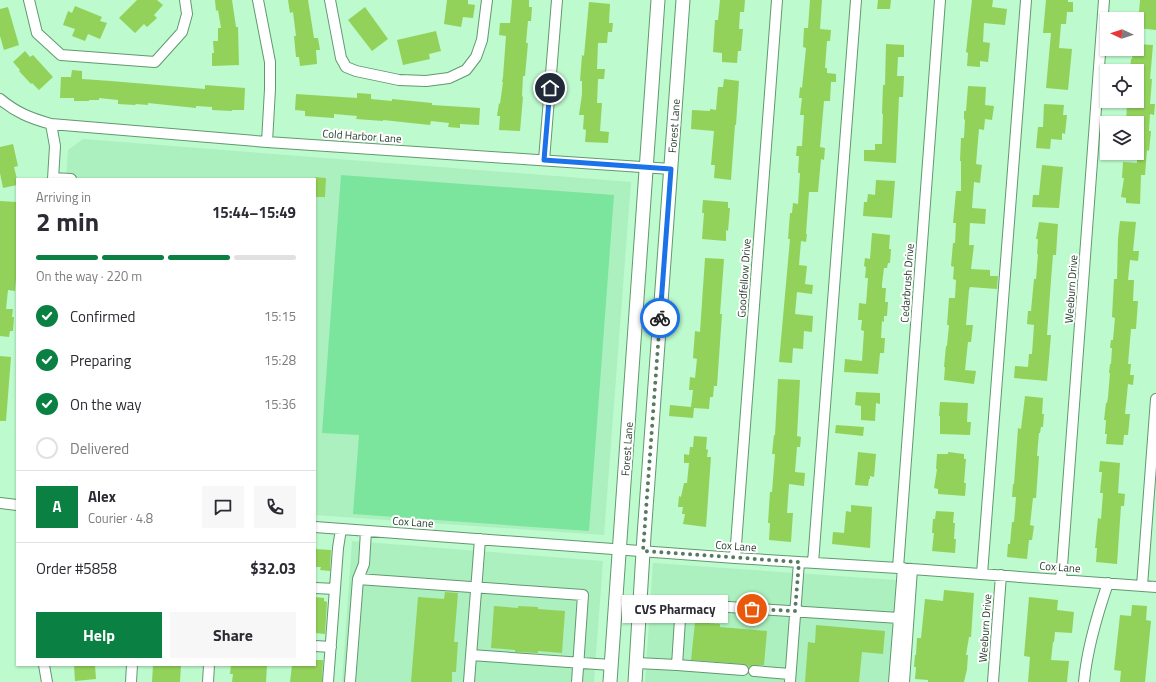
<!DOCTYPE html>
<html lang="en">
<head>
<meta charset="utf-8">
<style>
	body { margin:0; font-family:"Titillium Web",sans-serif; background:#f7f7f7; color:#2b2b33; height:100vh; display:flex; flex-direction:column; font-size:15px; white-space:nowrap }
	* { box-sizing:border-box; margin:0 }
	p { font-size:13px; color:#7c7c81 }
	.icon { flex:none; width:22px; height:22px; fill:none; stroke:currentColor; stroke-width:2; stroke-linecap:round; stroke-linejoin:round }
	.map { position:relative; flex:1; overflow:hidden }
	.drawer { position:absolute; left:16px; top:178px; width:300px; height:488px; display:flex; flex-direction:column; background:#fff; border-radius:0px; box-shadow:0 1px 3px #0004 }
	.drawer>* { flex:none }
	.needle { width:26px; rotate:274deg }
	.controls { position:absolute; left:1100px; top:12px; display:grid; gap:8px }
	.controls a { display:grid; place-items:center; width:44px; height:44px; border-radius:0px; background:#fff; box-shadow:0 1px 3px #0004; font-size:20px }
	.pin { position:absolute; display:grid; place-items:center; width:34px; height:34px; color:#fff; margin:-17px; border:2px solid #fff; border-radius:50%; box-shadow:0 1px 4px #0007 }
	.courier { position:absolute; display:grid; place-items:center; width:40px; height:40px; margin:-20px; border:3px solid #1a73e8; border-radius:50%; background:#fff; color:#222; box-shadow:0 1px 5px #0007 }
	.bubble { position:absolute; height:28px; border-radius:0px; background:#fff; box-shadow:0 1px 3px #0004; font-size:13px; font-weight:700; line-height:28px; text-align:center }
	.overview em { font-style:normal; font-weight:700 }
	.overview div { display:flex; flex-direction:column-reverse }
	.overview { display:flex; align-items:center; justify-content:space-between; height:68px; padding:0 20px }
	h1 { font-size:26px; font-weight:700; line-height:30px }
	.bar { display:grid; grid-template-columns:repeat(4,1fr); gap:6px 4px; align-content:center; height:48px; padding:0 20px }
	.bar i { height:5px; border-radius:3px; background:#e1e1e2 }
	.bar .active { background:#0b8043 }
	.bar p { grid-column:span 4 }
	.line { display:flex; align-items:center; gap:10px; padding:0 20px; border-top:1px solid #e1e1e2 }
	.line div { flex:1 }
	.round { display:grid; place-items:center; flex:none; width:42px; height:42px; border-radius:0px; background:#f7f7f7 }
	ol { padding:0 20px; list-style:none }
	li { display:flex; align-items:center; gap:12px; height:44px }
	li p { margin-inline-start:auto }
	li .icon { padding:4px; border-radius:50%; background:#0b8043; color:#fff; stroke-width:4 }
	li:last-child { color:#7c7c81 }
	li i { width:22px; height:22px; border:2px solid #e1e1e2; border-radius:50% }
	.cta { display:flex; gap:8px; margin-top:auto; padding:8px 20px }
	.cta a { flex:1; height:46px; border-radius:0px; background:#0b8043; color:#fff; font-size:16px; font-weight:700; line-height:46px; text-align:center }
	.cta a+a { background:#f7f7f7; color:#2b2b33 }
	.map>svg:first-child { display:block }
	.built { fill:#acf0bf }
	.green { fill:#7be59d }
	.building { fill:#92d25a }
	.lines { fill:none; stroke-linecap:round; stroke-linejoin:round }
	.minor-casing { stroke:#609970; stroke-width:12 }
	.major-casing { stroke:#609970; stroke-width:15 }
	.minor { stroke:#fff; stroke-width:10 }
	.major { stroke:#fff; stroke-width:13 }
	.done { stroke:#567b60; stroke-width:4; stroke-dasharray:0 7.2 }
	.route { stroke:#1a73e8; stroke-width:5 }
	.labels { text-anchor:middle; stroke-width:4; stroke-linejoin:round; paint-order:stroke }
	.street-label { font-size:11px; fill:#1f3726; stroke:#fff }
</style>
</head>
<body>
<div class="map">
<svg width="1156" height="682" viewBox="0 0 1156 682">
	<rect width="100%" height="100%" fill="#bdfacd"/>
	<path class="built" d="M83,139l548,43 -27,353 -289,-20v-336h-249l2,-29z
		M352,541l251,20 -9,121h-252z
		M653,563l257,18 -8,101h-257z"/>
	<path class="green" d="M341,175l273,20 -25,336 -236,-17 6,-79 -37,-2z"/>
	<path class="building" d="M137,0h20l6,5 -9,10 3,3 -10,9 -3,-3 -9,9 -16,-15z
		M215,0h17l4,27h2l1,38 -27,1v-13h2l-1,-12h5v-13h3l-3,-18 -2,1z
		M288,0h20l6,38h4l2,12h-4l1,14 -17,2 -1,-9h-3l-2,-21h2l-3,-24 -3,1z
		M447,0h21v4l7,1 -2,13 -10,-1 -2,10 -17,-3z
		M512,0h17v7h3l-1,14h-3l-2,22h2l-3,33h-2l-1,20 1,1 -3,34 -21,-1 1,-14h-3l2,-13 1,1 3,-22h-1l1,-5 3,-41 -7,-1 1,-12h10z
		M720,0h25l-1,12h-4l-1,17h4l-2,22h-3l-1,12 -15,-1v-9l-9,-1 2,-32h3z
		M810,0h12l-2,29 11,1 -1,11h-3l-2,27h2v5l9,1v8h-5l-1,19h-6l-4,46 5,1 -1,12 -3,-1 -3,33h-9l-3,42h1l-1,8 -5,-1 -2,24 8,1 -2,18 8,1 -1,9 -15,-2 -2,22 18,2 -1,16 -8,-1 -1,18 -10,-1 -1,15 -13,-1 11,-123h-2l2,-26h2l1,-10 5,1 2,-31h-2l1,-17h-3l1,-10h5l2,-31h-4l2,-17h-3l1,-11 2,1 4,-40 -3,-1 1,-19h4z
		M878,0h13l-1,9h-13z
		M972,0h21l-1,7 15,2 -2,16 -21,-2 -1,19 7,1 -2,19 -8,-1v6l-13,-1 1,-13 -2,-1z
		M1046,0h22v2h5v10h-6l-1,12h-5l-2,24 13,1 -4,41 -22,-2 5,-55h-8z
		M1140,0h16v30l-19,-2v-16h2z
		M589,2l21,2 -1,19h4l-1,9h-4l-1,11h-9l-1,26h8l-1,10h-6l-1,24h5l-2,28 9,1 -1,11 -23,-1 1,-12 -3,-1 1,-14h-5l3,-21v-13h-2l2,-26 2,1z
		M75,6l27,11 -2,4 7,2 -7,16 -12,-5 -3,7 -13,-5 3,-7 -12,-4 5,-14 4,2z
		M8,7l11,38 -15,5 -4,-14v-27z
		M365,7l23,32 -16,12 -24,-31z
		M436,31l5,20 -12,3 1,5 -27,6 -6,-25z
		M886,44l18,1v12h-6l-1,19h7l-1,21h-4l-3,66 -32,-2v-11h11v-6h7l1,-30h-1l1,-29h2z
		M1137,44l16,1 -3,34h2l-2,25h5l-1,11 -4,-1 -1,17h2l-2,20 -2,-1 -2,25h-4l-1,29 -14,-1v-5l-5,-1 3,-19h-2l1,-16 14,1v-40h-11l1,-20h10v-32h-7l1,-12h1l1,-10h4z
		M25,51l5,6 3,-2 20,22 -14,13 -7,-7 -1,1 -12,-13 1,-1 -7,-8z
		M72,70l10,1v8l29,2 94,8v-4l40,3 -1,22h-12v1l-20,-1v-3l-16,-1v2l-48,-5v2l-12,-1 -1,1 -17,-1v-4l-19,-2v2h-10v1h-15v-3h-14l1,-21h10z
		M724,79l15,2 -3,44h-1l-4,55 -17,-2 1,-13h-4l3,-34 -23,-2 1,-19 18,1v-2l6,1 2,-23h5z
		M968,86l18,1 -1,18 9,1 -2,14 -7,-1 -1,11 -5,-1 -3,35 6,1 -1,8 -1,10 -6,-1 -2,26 14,1 -1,15 -15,-1 -1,22h5l-3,24 19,1v6h8l-1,13 -27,-2 -1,3 -3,35h7l-2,17h-3l-3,28 11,1 -2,13 -30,-4 1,-13h-1l2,-21h1l2,-21h-2l2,-27h6l1,-18 -3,-1 1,-12 -3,-1 2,-23h2l1,-20h-3l3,-32h5v-30h-1l1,-23h3l1,-18 -1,-1v-8h2z
		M357,93l14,1v5l21,2v-2l40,4v2l48,3 -1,17 -19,-1v4l-12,-1 1,-4 -18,-2 -1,4 -47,-5v1l-27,-2 1,-3 -23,-2v4l-29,-2v-5l-10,-1 1,-16 61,4z
		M1044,104l20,1 -1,10h4l-2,19 -3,-1v7l-11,-1 -1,10 -14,-1 2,-21h5z
		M13,144l5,22 -4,1 3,12v6l-14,3 -3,-15v-26z
		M1042,165l21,2 -4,41 -27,-1 1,-12h6z
		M315,177l11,1 -1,19h-10z
		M876,180l19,1 -3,37 -29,-2 1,-14h3l1,-8 7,1z
		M703,200l25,2v6h2l-2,23 -2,-1v11l-24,-2 2,-26h-2z
		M0,201l17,1v63l-2,26 -7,-1 -2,19h7l-1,8h2l-1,14h-3l-1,6 -9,-1z
		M1120,221l16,1 -3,29h6l-1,10 -8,-1 -2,20h6l-1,21h5l-2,28h-5l-3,35h3l-1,11h4l-1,10 -5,-1 -3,30h5l-2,21h-4l-1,10 -17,-1 1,-10h-2l1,-14h-2l2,-17h1l1,-6 2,-24h-1l1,-9h1l1,-16h-2l1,-8h2l2,-22 -3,-1 2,-38h3l1,-41z
		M1039,222l19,2 -2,31h-3l-2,25 -4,55h4l-4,46 -33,-3 1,-12 13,1 1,-13h3l2,-29 -7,-1 1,-13h3l3,-32h2l2,-25h-1l1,-15h-2z
		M872,233l18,2 -1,14h2l-1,14h-2l-1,5h-3l-2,16v4h4l-1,14h3l-1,14h-3v6l-2,-1 -1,17h4l-1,15h-4l-2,21 -34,-2 1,-13 17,2 2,-30 -3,-1 1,-10h-4l1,-17 7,1 2,-26h-3l1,-11 -2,-1 1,-8 5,1z
		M705,258l19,1 -4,55h2l-5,72h-3l-1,11h-3l-1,12 -15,-1 -1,10 -24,-2 1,-11 21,2 2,-17h-4l1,-13 5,1 2,-19 -4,-1 2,-27 5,1z
		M0,356l11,1 -5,64h-6z
		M778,379l22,1 -3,56 4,1 -1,10h-3l-2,25 10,1 -1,13 -15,-2 -2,29h6l-2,29 -22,-2 1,-17h-2l2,-31h2l3,-38h-3l2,-19h1z
		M856,392l24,1v11l-4,-1 -1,18 -14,-1v-14l-6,-1z
		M1025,396l18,2 -1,16h2l-1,13h-2l-1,6h-1l-2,23h2l-3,42h-3l-3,27 4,1 -2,14h-3l-2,19 -20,-2 1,-13h2l2,-22h2l2,-25h-4l1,-13h1l4,-56 3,1z
		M940,402l28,1 -1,19h4l-1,13 -30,-1v-18h-1z
		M836,425l28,2 -1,9 -28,-3z
		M694,436l13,1 -1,12 2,1 -1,7h4l-5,70 -23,-3 2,-10h-3l1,-7h-5l1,-11 2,1 3,-14h3l2,-20h-5v-9l5,1 1,-8h3z
		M858,452l18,2 -2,23 -4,-1v3h-1l-1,7 -13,-1z
		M948,452l16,2v5h2l-2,24h2l-1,13 -27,-2v-5l-4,-1 3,-19h-1l1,-15h11z
		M1100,461l20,2 -2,30 7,1 -1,12h-3l-4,58 -21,-2 1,-14h-2l3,-30 3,1 2,-26h-3l2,-21h-3z
		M851,505l21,2 -2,41 -38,-4 1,-12 11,1 2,-22 5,1z
		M936,511l18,1 -1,11h2l-1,16h2l-1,14 -23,-2 2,-18h-2l1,-14h2z
		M315,549l16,1 -1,21 -10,-1 1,-3h-6z
		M944,590l30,3 -3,44h-2l-3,18h2l-1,14 -3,13h-36v-2l-13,-1 1,-12h-2l1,-12h1l1,-17h4l4,-39 18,2z
		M445,592l13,1 -4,49h4l-2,30h-4v10h-41l7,-85 26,2z
		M315,597l9,1v3l3,1 -2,32 -10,-1z
		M1029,597l29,3 -1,10 17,2 -2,21 -17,-1 -1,10h-1l-2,18 18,1 -2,21h-39l2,-25 -6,-1z
		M1132,605l15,1 -1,14 5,1 -6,61h-25l1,-11 -7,-1 6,-55 11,1z
		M494,606l24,2v-2l20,1v2l27,2 -3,42 -24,-2v2l-23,-1v-2l-24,-2z
		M695,622l25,2v3l47,4 -3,34h-10l-5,2 -2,-2 -4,-1 -52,-4z
		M816,625l69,6 -2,23 -21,-2 -3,30h-54l3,-40 7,1z
		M315,660h8l-1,22h-32l2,-17h23z
		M74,665h21l1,14 -21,2z
		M153,665h28l-1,17h-28z
		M231,665h36l-1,17h-34l1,-8h-3z"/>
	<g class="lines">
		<g class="minor-casing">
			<path id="minor" d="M29,0l8,33 24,22 94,7 27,-30 5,-18 -2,-14
				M258,0l12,62v27l-3,53
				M330,0l11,58 5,9 10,4 43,9 27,1 23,-3 17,-8 10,-13 6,-17 5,-40
				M0,99c17,14 30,19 51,25l4,22 -2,33
				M51,124l216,18 404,27
				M544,160l13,-160
				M53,178l18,1
				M0,503l17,2
				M315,527l420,31 163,10 258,19
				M735,558l42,-558
				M813,563l43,-563
				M898,568l42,-568
				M982,574l44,-574
				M358,579l225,16 -6,87
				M1061,580l43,-580
				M1142,586l14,-187
				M315,588l20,1
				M315,646l16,1
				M471,655l140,10
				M637,663l40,2 66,5
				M44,665l3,17
				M677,665l4,-61 218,14
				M754,671l36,3
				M131,682l1,-17
				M208,682l1,-17
				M328,682l10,-134 3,-19
				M350,682l8,-103 6,-15 2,-33
				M469,682l11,-143
				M790,682l9,-120
				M894,682l9,-114
				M904,682l8,-113
				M993,682l8,-107
				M1084,682c3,-34 13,-67 24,-99"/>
		</g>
		<g class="major-casing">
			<path id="major" d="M610,682l48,-682
				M635,682l9,-146 39,-536"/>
		</g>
		<use href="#minor" class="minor"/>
		<use href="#major" class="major"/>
	</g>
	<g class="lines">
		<path class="done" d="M660,318l-17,233 156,11 -4,49 -43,-2"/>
		<path class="route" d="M550,88l-6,72 127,9 -11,149"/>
	</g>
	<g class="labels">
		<g class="street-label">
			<text transform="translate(674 126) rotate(-86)" y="4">Forest Lane</text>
			<text transform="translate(362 136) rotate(4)" y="4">Cold Harbor Lane</text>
			<text transform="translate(744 278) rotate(-86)" y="4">Goodfellow Drive</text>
			<text transform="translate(907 283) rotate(-86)" y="4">Cedarbrush Drive</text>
			<text transform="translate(1071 289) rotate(-86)" y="4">Weeburn Drive</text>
			<text transform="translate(627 449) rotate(-86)" y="4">Forest Lane</text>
			<text transform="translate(413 522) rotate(4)" y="4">Cox Lane</text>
			<text transform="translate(736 546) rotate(4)" y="4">Cox Lane</text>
			<text transform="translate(1060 567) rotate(4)" y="4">Cox Lane</text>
			<text transform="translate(985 628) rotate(-86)" y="4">Weeburn Drive</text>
		</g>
	</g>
</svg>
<div class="controls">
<a><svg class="needle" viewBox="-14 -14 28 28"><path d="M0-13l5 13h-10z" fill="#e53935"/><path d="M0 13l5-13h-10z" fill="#7c7c81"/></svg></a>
<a><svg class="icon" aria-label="locate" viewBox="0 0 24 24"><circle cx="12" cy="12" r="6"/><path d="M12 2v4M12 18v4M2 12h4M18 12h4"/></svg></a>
<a><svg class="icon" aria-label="layers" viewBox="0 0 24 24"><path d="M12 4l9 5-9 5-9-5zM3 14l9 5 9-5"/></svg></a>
</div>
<div class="pin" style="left:752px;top:609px;background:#ea580c"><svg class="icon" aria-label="bag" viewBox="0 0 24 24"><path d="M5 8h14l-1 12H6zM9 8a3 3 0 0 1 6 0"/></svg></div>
<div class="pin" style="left:550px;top:88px;background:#1f2937"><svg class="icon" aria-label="home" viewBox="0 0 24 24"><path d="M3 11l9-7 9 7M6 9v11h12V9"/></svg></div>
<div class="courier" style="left:660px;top:318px"><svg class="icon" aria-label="bike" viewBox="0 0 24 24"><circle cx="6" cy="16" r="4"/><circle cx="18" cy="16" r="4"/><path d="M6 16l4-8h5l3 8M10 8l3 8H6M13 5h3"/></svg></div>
<div class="bubble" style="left:622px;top:595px;width:106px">CVS Pharmacy</div>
<section class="drawer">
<div class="overview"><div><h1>2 min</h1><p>Arriving in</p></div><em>15:44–15:49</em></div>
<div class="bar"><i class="active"></i><i class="active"></i><i class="active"></i><i></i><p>On the way · 220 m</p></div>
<ol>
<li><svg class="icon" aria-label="check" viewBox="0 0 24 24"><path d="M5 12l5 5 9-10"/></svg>Confirmed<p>15:15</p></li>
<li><svg class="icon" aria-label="check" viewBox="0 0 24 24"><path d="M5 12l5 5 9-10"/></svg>Preparing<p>15:28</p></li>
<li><svg class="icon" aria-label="check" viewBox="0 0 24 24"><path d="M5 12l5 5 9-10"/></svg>On the way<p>15:36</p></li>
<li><i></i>Delivered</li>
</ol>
<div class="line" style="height:72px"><b class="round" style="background:#0b8043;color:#fff">A</b><div><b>Alex</b><p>Courier · 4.8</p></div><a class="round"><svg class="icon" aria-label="chat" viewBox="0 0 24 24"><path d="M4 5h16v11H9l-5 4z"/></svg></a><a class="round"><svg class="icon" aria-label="phone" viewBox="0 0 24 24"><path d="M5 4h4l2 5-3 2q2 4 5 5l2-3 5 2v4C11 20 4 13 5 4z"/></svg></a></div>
<div class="line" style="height:52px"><div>Order #5858</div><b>$32.03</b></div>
<div class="cta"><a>Help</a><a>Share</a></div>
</section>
</div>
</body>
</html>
